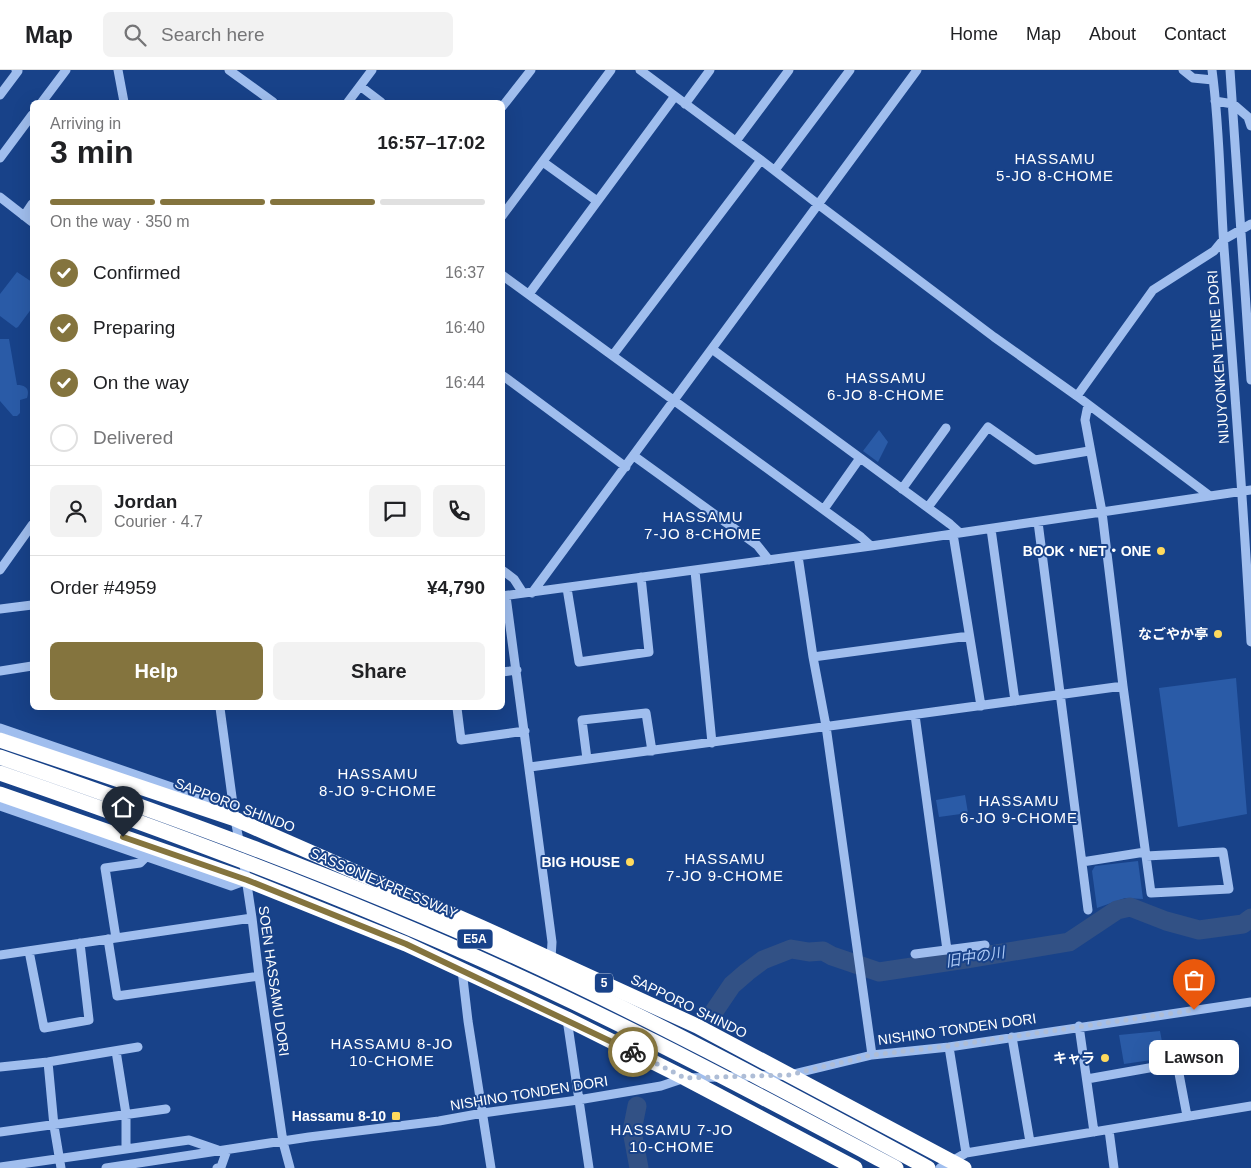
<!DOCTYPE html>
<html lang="en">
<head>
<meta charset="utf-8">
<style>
	body { margin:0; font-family:Arial,"Noto Sans JP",sans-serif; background:#f2f2f2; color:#202124; height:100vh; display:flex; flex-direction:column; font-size:19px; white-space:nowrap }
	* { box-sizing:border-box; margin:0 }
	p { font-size:16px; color:#757577 }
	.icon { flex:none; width:28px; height:28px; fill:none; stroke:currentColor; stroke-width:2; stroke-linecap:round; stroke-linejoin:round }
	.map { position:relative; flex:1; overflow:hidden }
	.details { position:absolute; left:30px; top:30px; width:475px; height:610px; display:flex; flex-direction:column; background:#fff; border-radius:8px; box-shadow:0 5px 20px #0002 }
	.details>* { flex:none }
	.pin { position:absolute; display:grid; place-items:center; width:42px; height:42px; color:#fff; margin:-51px -21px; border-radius:50% 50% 50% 0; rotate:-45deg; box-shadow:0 0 5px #0007 }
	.pin .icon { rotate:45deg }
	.courier { position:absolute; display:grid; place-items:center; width:50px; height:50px; margin:-25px; border:4px solid #84743e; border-radius:50%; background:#fff; color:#222; box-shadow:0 1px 6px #0007 }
	.bubble { position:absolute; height:35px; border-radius:8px; background:#fff; box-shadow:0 5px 20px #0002; font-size:16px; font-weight:700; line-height:35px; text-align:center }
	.head em { font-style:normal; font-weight:700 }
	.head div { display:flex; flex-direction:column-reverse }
	.head { display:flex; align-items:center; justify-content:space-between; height:85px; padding:0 20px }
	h1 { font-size:32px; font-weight:700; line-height:38px }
	.bar { display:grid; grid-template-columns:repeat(4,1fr); gap:8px 5px; align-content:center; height:60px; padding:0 20px }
	.bar i { height:6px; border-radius:4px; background:#e0e0e0 }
	.bar .selected { background:#84743e }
	.bar p { grid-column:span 4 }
	.line { display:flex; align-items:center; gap:12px; padding:0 20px; border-top:1px solid #e0e0e0 }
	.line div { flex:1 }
	.round { display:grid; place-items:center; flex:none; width:52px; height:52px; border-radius:8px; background:#f2f2f2 }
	ol { padding:0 20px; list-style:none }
	li { display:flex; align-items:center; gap:15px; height:55px }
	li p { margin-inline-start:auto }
	li .icon { padding:5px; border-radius:50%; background:#84743e; color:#fff; stroke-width:4 }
	li:last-child { color:#757577 }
	li i { width:28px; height:28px; border:2px solid #e0e0e0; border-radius:50% }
	.action { display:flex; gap:10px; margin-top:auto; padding:10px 20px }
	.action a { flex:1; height:58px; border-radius:8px; background:#84743e; color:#fff; font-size:20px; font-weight:700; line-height:58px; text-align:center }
	.action a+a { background:#f2f2f2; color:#202124 }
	header { display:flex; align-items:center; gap:30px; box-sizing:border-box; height:70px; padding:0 25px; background:#fff; border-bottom:1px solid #e0e0e0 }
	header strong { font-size:24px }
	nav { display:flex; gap:28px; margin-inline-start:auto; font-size:18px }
	.search { width:350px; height:45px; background:#f2f2f2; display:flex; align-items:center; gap:12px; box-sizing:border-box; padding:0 18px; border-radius:8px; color:#757577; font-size:19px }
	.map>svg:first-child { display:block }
	.green { fill:#2a5ba7 }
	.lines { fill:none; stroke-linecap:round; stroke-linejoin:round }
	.river { stroke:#325185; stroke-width:19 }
	.minor { stroke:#a0beee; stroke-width:9 }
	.highway { stroke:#fff; stroke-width:15 }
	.highway-bridge { stroke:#fff; stroke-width:15 }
	.done { stroke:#aebdd6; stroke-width:5; stroke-dasharray:0 9 }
	.route { stroke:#84743e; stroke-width:6 }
	.poi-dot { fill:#ffda5d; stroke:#184289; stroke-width:2 }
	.labels { text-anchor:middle; stroke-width:4; stroke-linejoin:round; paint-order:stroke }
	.shield { fill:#184289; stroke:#bac6dc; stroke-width:1 }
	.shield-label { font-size:12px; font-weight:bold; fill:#fff }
	.street-label { font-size:14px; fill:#fff; stroke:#184289 }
	.poi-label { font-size:14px; font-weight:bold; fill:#fff; stroke:#184289; text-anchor:end }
	.neighbourhood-label { font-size:15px; letter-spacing:1px; fill:#fff; stroke:#184289 }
	.water-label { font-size:15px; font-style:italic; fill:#acc9f5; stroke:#184289 }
</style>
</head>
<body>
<header>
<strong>Map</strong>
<div class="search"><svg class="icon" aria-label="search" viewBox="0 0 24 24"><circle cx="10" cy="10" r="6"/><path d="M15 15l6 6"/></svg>Search here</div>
<nav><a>Home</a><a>Map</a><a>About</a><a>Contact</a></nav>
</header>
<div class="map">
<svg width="1251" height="1098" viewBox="0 0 1251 1098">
	<rect width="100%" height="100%" fill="#184289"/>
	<path class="green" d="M17,202l15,10v26l-14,19 -2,1 -16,-12v-22z
		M0,269h9l8,46c9,0 13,4 10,13l-7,2v13l-3,3h-4l-13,-15z
		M879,360l9,12 -10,20 -15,-11z
		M1236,608l11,136 -69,13 -19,-139z
		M965,725l3,18 -29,4 -3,-17z
		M1138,791l5,38 -18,-1 -28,10 -5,-37 3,-5z
		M1160,961l5,27 -41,6 -5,-29z"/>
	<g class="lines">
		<path class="river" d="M713,943l19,-28 15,-13 16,-12 28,-11 18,3 14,-1 9,5 47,16 87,-13 103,-17 48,-32 13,-3 36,14 33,9 44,-6 8,-6
			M637,1036l-5,25 7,37"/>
		<path class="minor" d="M118,0l6,32
			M229,0l44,32
			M640,0l121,90 58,45 175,132 83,59 133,100
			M1183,0l10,8 20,2
			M1212,0c8,59 8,119 12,178 10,131 20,263 27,394
			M1230,0l21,310
			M360,16l21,16
			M0,25l18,-24 -2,-1
			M1215,31l18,3 15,13 3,9
			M42,32l24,-32
			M348,32l24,-32
			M685,34l25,-34
			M502,37l29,-37
			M736,71l53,-71
			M0,88l32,-43
			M543,92l54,39
			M775,100l75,-100
			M0,127l32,25
			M24,146l8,-12
			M502,146l109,-146
			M502,205l359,262 10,9
			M529,224l146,-198
			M712,279l238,175 10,9
			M613,285l148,-195
			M502,305l124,92
			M1077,326l76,-106 61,-39 9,-11 28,-16
			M1088,335l-3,15 17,92 21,174 28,207 78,-4 -6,-37 -77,4
			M634,386l123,89 12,15
			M902,419l44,-61
			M928,437l60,-80 47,33 54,-9
			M824,439l36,-51
			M1038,452l50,388
			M991,459l24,172
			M953,464l28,172
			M798,486l15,101 13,69 46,329
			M0,500l32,-45
			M502,500l12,9 9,14
			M695,501l17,172
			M567,518l12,74 70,-10 -8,-75
			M532,523l385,-523
			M502,526l369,-50 380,-56
			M506,526l46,346 -1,17
			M0,539l32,-4
			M813,587l156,-21
			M0,601l32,-5
			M502,602l15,-2
			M220,638l15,111 5,27
			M457,638l4,32 64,-9
			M915,645l32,235
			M0,658l221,76 9,10
			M587,689l-5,-39 64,-7 6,38
			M530,697l593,-81
			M0,736l231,80 16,-6
			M243,788l9,60 7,58 24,166 7,26
			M1082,792l63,-10
			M116,868l-11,-70 35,-5 6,-6
			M108,869l9,57 142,-20
			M29,881l15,77 45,-8 -9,-77
			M915,884l70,-9
			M0,885l252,-37
			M462,900l6,51 23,147
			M567,949l22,149
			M1079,956l15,106
			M1012,967l18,105
			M949,977l17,106
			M116,981l10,63v35
			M48,992l6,64 7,42
			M0,997l48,-5 90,-15
			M1087,1009l90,-16 10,53
			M1109,1060l5,38
			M0,1062l166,-23
			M0,1097l189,-27 29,10
			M106,1098l203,-31 130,-16 44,-8 95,-13 83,-14 24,-8 104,-3 83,-20 77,-8 302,-45
			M217,1098l4,-1 6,-17
			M940,1098l26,-15 285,-47"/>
		<path class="highway" d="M0,670l235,79 246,108 216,99 267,142
			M0,724l247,86 159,64 161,75 118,59 170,90"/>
		<path class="highway-bridge" d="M0,687c174,60 347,123 514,199 142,65 278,139 414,212
			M0,703c172,59 343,123 509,199 132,60 259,128 387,196"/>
	</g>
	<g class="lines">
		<path class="done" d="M633,982l52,26 104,-3 83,-20 77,-9 245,-36"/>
		<path class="route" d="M123,767l124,43 159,64 227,108"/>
	</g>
	<g class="poi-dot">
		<circle cx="1161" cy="481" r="5"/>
		<circle cx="1218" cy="564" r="5"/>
		<circle cx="630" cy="792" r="5"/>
		<circle cx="1105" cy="988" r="5"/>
		<rect x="391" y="1041" width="10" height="10" rx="2.5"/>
	</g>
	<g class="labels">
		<g class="shield">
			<rect x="457.5" y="859.5" width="35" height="19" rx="4"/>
			<rect x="595" y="903.5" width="18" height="19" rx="4"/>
		</g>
		<g class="shield-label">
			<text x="475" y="873">E5A</text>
			<text x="604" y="917">5</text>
		</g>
		<g class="street-label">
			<text transform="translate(1218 287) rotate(-94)" y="5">NIJUYONKEN TEINE DORI</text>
			<text transform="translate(235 735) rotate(21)" y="5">SAPPORO SHINDO</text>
			<text transform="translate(384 813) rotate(23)" y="5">SASSON EXPRESSWAY</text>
			<text transform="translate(274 911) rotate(82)" y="5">SOEN HASSAMU DORI</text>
			<text transform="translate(689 936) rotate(26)" y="5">SAPPORO SHINDO</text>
			<text transform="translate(957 959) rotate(-8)" y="5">NISHINO TONDEN DORI</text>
			<text transform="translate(529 1023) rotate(-9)" y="5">NISHINO TONDEN DORI</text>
		</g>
		<g class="poi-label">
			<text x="1151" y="486">BOOK・NET・ONE</text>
			<text x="1208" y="569">なごやか亭</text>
			<text x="620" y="797">BIG HOUSE</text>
			<text x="1095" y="993">キャラ</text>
			<text x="386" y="1051">Hassamu 8-10</text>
		</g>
		<g class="neighbourhood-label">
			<text x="1055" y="94">HASSAMU<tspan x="1055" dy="17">5-JO 8-CHOME</tspan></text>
			<text x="886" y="313">HASSAMU<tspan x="886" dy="17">6-JO 8-CHOME</tspan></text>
			<text x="703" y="452">HASSAMU<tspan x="703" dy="17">7-JO 8-CHOME</tspan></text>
			<text x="378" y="709">HASSAMU<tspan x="378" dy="17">8-JO 9-CHOME</tspan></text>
			<text x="1019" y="736">HASSAMU<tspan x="1019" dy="17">6-JO 9-CHOME</tspan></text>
			<text x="725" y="794">HASSAMU<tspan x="725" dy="17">7-JO 9-CHOME</tspan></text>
			<text x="392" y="979">HASSAMU 8-JO<tspan x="392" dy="17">10-CHOME</tspan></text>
			<text x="672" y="1065">HASSAMU 7-JO<tspan x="672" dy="17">10-CHOME</tspan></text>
		</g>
		<g class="water-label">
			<text transform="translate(975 887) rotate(-9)" y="5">旧中の川</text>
		</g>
	</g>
</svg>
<div class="pin" style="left:1194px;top:940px;background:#ea580c"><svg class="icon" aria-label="bag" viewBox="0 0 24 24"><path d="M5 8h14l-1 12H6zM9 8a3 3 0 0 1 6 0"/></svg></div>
<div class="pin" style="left:123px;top:767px;background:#1f2937"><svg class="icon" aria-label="home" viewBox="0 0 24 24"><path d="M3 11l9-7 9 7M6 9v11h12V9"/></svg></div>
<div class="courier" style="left:633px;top:982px"><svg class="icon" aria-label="bike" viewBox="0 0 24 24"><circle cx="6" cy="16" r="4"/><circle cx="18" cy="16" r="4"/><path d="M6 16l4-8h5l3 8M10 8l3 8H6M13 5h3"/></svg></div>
<div class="bubble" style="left:1149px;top:970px;width:90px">Lawson</div>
<section class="details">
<div class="head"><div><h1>3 min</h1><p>Arriving in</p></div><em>16:57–17:02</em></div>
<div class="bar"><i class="selected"></i><i class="selected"></i><i class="selected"></i><i></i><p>On the way · 350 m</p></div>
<ol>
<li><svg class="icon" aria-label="check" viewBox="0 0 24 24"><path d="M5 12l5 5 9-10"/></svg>Confirmed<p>16:37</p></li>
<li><svg class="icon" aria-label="check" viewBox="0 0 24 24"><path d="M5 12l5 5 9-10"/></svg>Preparing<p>16:40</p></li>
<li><svg class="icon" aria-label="check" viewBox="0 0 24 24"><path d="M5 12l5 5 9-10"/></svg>On the way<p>16:44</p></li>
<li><i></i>Delivered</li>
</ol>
<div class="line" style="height:90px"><a class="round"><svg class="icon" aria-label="person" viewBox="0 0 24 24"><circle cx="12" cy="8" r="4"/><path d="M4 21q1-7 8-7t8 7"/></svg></a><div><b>Jordan</b><p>Courier · 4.7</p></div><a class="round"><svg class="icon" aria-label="chat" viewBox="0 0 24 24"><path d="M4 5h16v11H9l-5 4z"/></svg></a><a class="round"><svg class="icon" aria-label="phone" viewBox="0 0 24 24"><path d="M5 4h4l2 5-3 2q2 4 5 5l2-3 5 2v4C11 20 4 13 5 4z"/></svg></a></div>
<div class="line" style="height:65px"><div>Order #4959</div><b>¥4,790</b></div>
<div class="action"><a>Help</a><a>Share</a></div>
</section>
</div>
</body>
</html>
